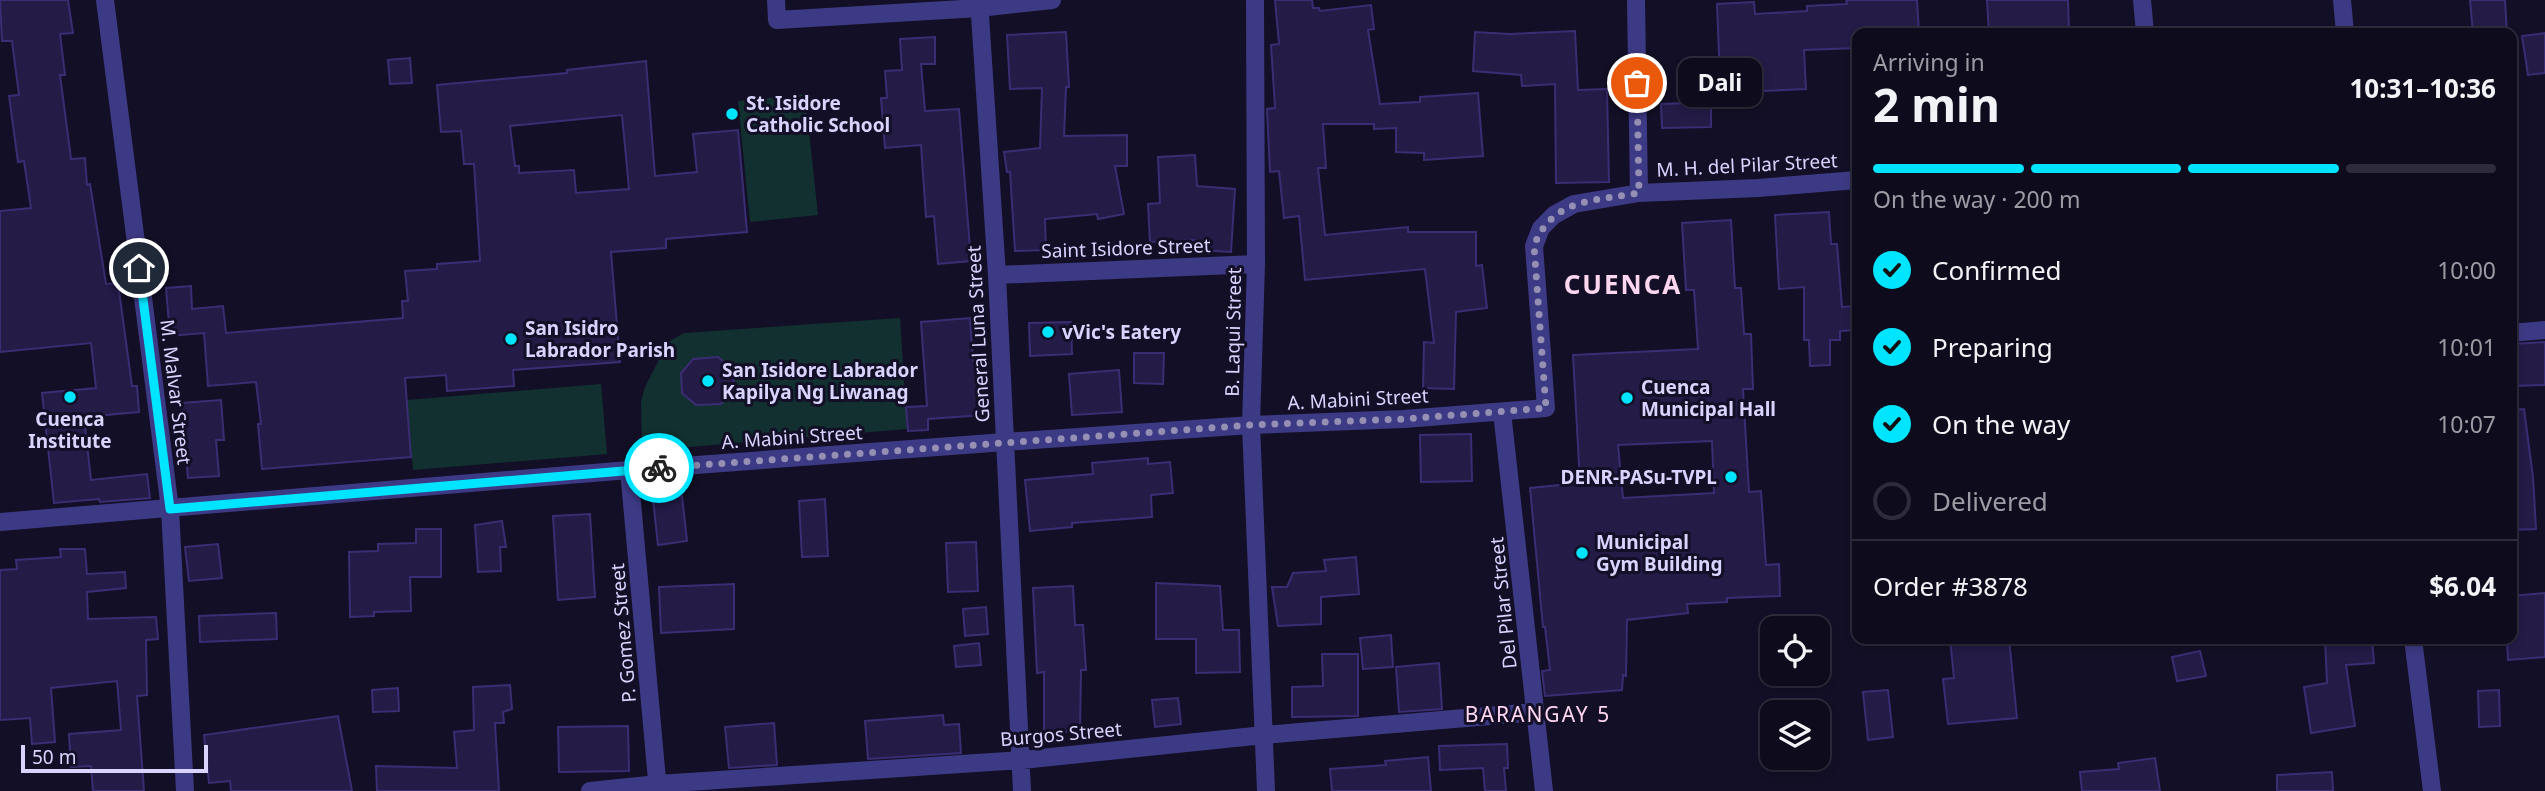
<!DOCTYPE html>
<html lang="en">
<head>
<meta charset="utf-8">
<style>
	body { margin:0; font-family:"Noto Sans",sans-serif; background:#171425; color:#f1f3f6; height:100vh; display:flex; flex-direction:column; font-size:26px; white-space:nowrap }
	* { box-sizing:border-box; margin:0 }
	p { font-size:23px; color:#9b9ba3 }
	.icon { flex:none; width:38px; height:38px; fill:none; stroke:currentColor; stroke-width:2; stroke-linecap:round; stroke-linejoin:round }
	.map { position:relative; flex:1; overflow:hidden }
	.drawer { position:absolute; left:1852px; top:28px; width:665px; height:616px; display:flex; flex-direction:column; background:#0e0b1c; border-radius:14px; box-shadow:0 4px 10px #0003,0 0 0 2px #2e2b3b }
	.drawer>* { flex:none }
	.tools { position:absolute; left:1760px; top:616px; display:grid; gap:14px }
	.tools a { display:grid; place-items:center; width:70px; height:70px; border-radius:14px; background:#0e0b1c; box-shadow:0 4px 10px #0003,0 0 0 2px #2e2b3b; font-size:35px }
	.scale { position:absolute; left:21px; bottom:18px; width:187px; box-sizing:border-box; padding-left:7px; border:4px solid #d9d4ff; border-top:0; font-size:19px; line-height:24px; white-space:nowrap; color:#d9d4ff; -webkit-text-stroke:5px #130f26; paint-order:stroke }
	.pin { position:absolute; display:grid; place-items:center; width:60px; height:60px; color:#fff; margin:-30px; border:4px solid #fff; border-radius:50%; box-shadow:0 2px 7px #0007 }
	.courier { position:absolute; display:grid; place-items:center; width:70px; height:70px; margin:-35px; border:5px solid #00e5ff; border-radius:50%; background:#fff; color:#222; box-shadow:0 2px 9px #0007 }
	.bubble { position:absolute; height:49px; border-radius:14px; background:#0e0b1c; box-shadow:0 4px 10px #0003,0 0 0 2px #2e2b3b; font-size:23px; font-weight:700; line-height:49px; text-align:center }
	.headline em { font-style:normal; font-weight:700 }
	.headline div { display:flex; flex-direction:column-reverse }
	.headline { display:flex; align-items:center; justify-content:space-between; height:119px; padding:0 21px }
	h1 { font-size:46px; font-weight:700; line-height:52px }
	.bar { display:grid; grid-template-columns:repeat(4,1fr); gap:10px 7px; align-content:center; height:84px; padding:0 21px }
	.bar i { height:9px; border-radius:5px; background:#2e2b3b }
	.bar .selected { background:#00e5ff }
	.bar p { grid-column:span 4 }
	.line { display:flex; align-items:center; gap:18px; padding:0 21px; border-top:2px solid #2e2b3b }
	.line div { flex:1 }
	ol { padding:0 21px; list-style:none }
	li { display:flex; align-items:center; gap:21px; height:77px }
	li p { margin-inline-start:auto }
	li .icon { padding:7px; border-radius:50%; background:#00e5ff; color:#111; stroke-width:4 }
	li:last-child { color:#9b9ba3 }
	li i { width:38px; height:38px; border:4px solid #2e2b3b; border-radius:50% }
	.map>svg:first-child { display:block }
	.green { fill:#12302f }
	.building { fill:#241b47; stroke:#3b2d73; stroke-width:2; fill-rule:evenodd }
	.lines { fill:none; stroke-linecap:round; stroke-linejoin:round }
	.street { stroke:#3d3a85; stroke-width:18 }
	.done { stroke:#948fb3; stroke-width:7; stroke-dasharray:0 12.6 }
	.route { stroke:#00e5ff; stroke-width:9 }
	.poi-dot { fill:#00e5ff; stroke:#130f26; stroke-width:2.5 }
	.labels { text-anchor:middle; stroke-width:6; stroke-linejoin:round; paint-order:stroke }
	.poi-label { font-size:19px; font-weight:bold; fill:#d9d4ff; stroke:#130f26; text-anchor:start }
	.street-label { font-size:19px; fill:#d9d4ff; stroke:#130f26 }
	.neighbourhood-label { font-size:21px; letter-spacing:2px; fill:#ffd6f0; stroke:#130f26 }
	.district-label { font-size:26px; font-weight:bold; letter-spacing:2px; fill:#ffd6f0; stroke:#130f26 }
</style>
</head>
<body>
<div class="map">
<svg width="2545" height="791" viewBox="0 0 2545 791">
	<rect width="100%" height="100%" fill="#130f26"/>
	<path class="green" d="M805,94l13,121 -68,7 -12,-121z
		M900,318l7,111 -265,22 -1,-50 4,-14 23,-45 16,-9z
		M601,384l6,70 -194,16 -6,-70z"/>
	<path class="building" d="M0,0h68l5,33 -13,1 5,41h-5l11,84 14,-1 2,27 3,-1 16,100 12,-1 14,103h5l2,26 -55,5 7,63 56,-6 3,24 -50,4 -1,-3 -45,4 -12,-110 54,-5 -5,-45 -91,9v-141l31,-3 -7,-47 -6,1 -9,-66 10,-1 -7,-54h-10z
		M1275,0h37l1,8h6l1,3 51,-6 3,24 -6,1 12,74 40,-2v-5l58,-4 5,63 -59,4v-7l-28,-1v-24l-22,1v-5h-51l3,44h-8l7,67 83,-8v5h68v34l6,-1 5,43 -31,4 -2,77 -31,-1 1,-46 10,1 -9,-74 -120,11 -6,-64 -15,2 -5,-47 -9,1 -3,-63 8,-1 -4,-63 8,-1z
		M1846,0h71l2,33h-62v15l-53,2 2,39 -44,2 -1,-13 -41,2 -3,-76 37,-2 1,12 52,-3v-5l40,-2z
		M1987,0h81l1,33h-80z
		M2470,0h35l2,33h-34z
		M1575,31l3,59 29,-1 2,93 -53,1 -1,-99 -33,2 -1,-11 -48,-4 2,-39 35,2z
		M1066,32l3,55h-3l-2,49 63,-1v31h-12l9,48 -26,5 -1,-5 -52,5 1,31 -31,1 -5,-79h-3l-3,-20 36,-4 2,-60 -32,1 -3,-54z
		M2545,33v40l-17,2 -6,-39z
		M935,37v27h-14l4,47 34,-2 12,152 -33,3 -4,-48 -8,1 -5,-72 -36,3 -4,-50h6l-2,-27 17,-1 -2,-31z
		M410,58l2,25 -22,1 -2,-24z
		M646,61l9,115 42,-4 -4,-38 45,-4 9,102 -81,7v9l-55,4 9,110 -107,8 1,16 -67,5 -1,-16 -41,3 6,79 -149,12 -4,-45h3l-5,-42 -48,4 -4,-53 -34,3 -4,-48 25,-2 1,23 31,-3 3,27 177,-15 -1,-17h6l-3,-30 32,-2v-5l43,-3 -6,-97h-10l-3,-33 -20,1 -4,-47 130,-12v-3zM622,115l7,74 -53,4 -2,-23 -55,3v-7h-4l-5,-40z
		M1689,101h22v26l-49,1 -1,-24 28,-1z
		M1195,155l2,31 38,3 -4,63 -34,-2 1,-10 -48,2 -2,-38 12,-1 -2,-46z
		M1829,212l2,32h6l5,63 15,-1v24l-17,1v9h-10v25l-20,1 -1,-26h-5v-53l-25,2 -4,-74z
		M1731,220l4,68h6l3,46h7l2,55h-10l6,103 12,-1 5,74 13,-1 1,32 -53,2v4l-40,2 1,9 -61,7 -1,56 -3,-1 -1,15 -77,6 -3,-25 8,-1 -5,-43h-2l-13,-139 50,-5 -7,-128 125,-6 -4,-59h-8l-4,-67zM1712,441l2,52 -91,5 -5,-53z
		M970,318l3,43h8l3,54 -56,4v11l-20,1 -2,-24 21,-1 -6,-84z
		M1071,322l1,32 -42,2 -1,-33z
		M2545,342v43l-30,1 -3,-42z
		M1134,353h30l-1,31 -29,-1z
		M718,357l15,13 1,20 -13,14 -25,1 -14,-12 -1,-20 12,-14z
		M1119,370l3,42 -50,3 -3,-41z
		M221,400l3,40h-8l3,36 -31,2 -7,-75z
		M2524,409l9,68 3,52 -25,1v-120z
		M1471,434l1,47 -51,1 -1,-47z
		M1148,458v6l22,-2 3,31 -22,2 1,22 -80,6v4l-42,4 -5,-51 68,-6 -1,-11z
		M682,496l5,45 -29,4 -5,-46z
		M825,499l3,57 -26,1 -3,-56z
		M590,514l5,83 -37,3 -5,-84z
		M502,521l4,26h-6l1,24 -23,1 -3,-47z
		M416,529h25v48h-31l1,34 -37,1v4l-24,1 -1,-65 29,-1v-7l38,-1z
		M976,542l2,49 -30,1 -2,-49z
		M218,544l4,34 -33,3 -4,-34z
		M60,549h25l2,25 38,-2 1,16 -39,4 1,27 68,-2 2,22 -12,1 1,55 -10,1 7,95h-51l-2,-25 -20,1 -2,-33 52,-4 -4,-49 -66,7 4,54 -23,2 -2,-26 -30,2v-150l17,-1 -1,-9 45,-3z
		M1356,557l3,37 -38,3v27l-43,2 -6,-39h15l6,-14 33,-2 -2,-11z
		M1156,583l64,3 3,44h16l1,42 -44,1v-34h-40z
		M734,584v45l-73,4 -2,-46z
		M1073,586l2,39h8l3,45h-5l-1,62 -36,-1v-59l-7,1 -4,-85z
		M2545,593v64l-37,3 -1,-21h4v-43z
		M986,607l2,27 -23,2 -2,-27z
		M276,613l1,26 -77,3 -1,-26z
		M1391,635l2,32 -30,2 -3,-31z
		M1950,639h59l8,79 -69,6 -5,-45 11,-1z
		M2325,639h47l2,24 -28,2 9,61 -44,7 -7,-46 23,-4z
		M979,643l2,22 -25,2 -2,-21z
		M2200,651l6,25 -29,5 -5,-24z
		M1322,654h36v62l-66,1v-30l31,-1z
		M1439,663l3,46 -43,3 -3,-45z
		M510,685l2,24 -9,3 1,11h-9l4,68h-122l-1,-25 81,2 -3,-36 20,-2 -1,-43z
		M398,688l1,23 -26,1 -1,-22z
		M1888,690l5,47 -25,3 -5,-48z
		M2499,690l1,36 -21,1 -1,-36z
		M1178,698l3,26 -26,3 -3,-27z
		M943,715l1,10 15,-1 2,29 -93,6 -3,-38z
		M338,716l14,75h-121l-1,-10 -21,2 -5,-48z
		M774,723l3,42 -48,3 -4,-41z
		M628,726l1,45 -70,1 -1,-45z
		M1507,744l1,24h-4l2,23h-21l-2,-23 -43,2 -1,-24z
		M1428,757l3,34h-99l-2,-22 56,-4 -1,-4z
		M2155,758l5,33h-78l-2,-19 39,-3 -1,-6z
		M2332,772l1,19h-56v-16z"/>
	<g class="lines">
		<path class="street" d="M105,0l65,509 15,282
			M776,0l1,20 202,-12 73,-8
			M979,0l18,275 25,516
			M1255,0l1,264 -5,161 15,366
			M1636,0l3,193
			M2142,0l3,33
			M2342,0l3,33
			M997,275l259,-11
			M2511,333l34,-3
			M1502,412l42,379
			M629,470l29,321
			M0,522l629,-52 376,-28 246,-17 153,-6 142,-11 -12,-162 7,-18 13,-13 20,-11 65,-11 119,-5 99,-8
			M2413,639l19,152
			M590,791l68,-7 364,-24 242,-25 272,-23"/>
	</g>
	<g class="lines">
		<path class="done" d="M659,468l592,-43 153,-6 142,-11 -12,-162c18,-48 61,-45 105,-53l-2,-110"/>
		<path class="route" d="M139,268l31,241 489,-41"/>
	</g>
	<g class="poi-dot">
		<circle cx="732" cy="114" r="7"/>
		<circle cx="1048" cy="332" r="7"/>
		<circle cx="511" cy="339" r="7"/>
		<circle cx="708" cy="381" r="7"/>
		<circle cx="70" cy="397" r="7"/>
		<circle cx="1627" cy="398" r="7"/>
		<circle cx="1731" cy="477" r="7"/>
		<circle cx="1582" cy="553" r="7"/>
	</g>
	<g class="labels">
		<g class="poi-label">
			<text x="746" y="110">St. Isidore<tspan x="746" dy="22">Catholic School</tspan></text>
			<text x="525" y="335">San Isidro<tspan x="525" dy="22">Labrador Parish</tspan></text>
			<text x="1062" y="339">vVic's Eatery</text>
			<text x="722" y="377">San Isidore Labrador<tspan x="722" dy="22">Kapilya Ng Liwanag</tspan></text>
			<text x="1641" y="394">Cuenca<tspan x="1641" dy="22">Municipal Hall</tspan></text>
			<text x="70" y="426" text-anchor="middle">Cuenca<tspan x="70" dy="22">Institute</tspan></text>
			<text x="1717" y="484" text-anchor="end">DENR-PASu-TVPL</text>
			<text x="1596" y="549">Municipal<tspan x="1596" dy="22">Gym Building</tspan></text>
		</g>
		<g class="street-label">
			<text transform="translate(1747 165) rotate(-3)" y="7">M. H. del Pilar Street</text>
			<text transform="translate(1126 248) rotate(-2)" y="7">Saint Isidore Street</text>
			<text transform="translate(1233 332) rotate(-89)" y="7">B. Laqui Street</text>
			<text transform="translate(978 334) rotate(-93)" y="7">General Luna Street</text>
			<text transform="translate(176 392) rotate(83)" y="7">M. Malvar Street</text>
			<text transform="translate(1358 399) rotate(-3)" y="7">A. Mabini Street</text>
			<text transform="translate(792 437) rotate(-4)" y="7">A. Mabini Street</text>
			<text transform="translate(1503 603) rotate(-96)" y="7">Del Pilar Street</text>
			<text transform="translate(623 633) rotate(-95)" y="7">P. Gomez Street</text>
			<text transform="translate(1061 734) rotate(-5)" y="7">Burgos Street</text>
		</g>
		<g class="neighbourhood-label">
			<text x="1538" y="722">BARANGAY 5</text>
		</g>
		<g class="district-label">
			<text x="1623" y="294">CUENCA</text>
		</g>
	</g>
</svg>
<div class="tools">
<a><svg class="icon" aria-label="locate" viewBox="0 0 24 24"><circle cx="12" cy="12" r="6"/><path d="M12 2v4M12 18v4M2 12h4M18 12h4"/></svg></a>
<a><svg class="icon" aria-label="layers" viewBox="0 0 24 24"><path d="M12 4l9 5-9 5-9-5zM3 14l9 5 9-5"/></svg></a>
</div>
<div class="scale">50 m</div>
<div class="pin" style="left:1637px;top:83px;background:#ea580c"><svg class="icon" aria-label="bag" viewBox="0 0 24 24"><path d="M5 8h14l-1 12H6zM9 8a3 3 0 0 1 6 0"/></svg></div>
<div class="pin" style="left:139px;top:268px;background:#1f2937"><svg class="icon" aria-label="home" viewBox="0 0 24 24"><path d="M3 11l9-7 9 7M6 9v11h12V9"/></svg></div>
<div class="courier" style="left:659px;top:468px"><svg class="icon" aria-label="bike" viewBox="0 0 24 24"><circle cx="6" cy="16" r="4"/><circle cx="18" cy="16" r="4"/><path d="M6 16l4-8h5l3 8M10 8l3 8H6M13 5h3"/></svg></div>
<div class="bubble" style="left:1678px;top:58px;width:84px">Dali</div>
<section class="drawer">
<div class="headline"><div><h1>2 min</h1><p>Arriving in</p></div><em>10:31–10:36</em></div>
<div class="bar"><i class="selected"></i><i class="selected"></i><i class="selected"></i><i></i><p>On the way · 200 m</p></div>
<ol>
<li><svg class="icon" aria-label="check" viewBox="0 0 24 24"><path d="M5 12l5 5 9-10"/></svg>Confirmed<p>10:00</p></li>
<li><svg class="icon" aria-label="check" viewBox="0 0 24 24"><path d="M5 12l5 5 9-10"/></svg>Preparing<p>10:01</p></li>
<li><svg class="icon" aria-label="check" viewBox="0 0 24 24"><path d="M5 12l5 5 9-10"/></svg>On the way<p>10:07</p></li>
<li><i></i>Delivered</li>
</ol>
<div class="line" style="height:91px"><div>Order #3878</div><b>$6.04</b></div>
</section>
</div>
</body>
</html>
